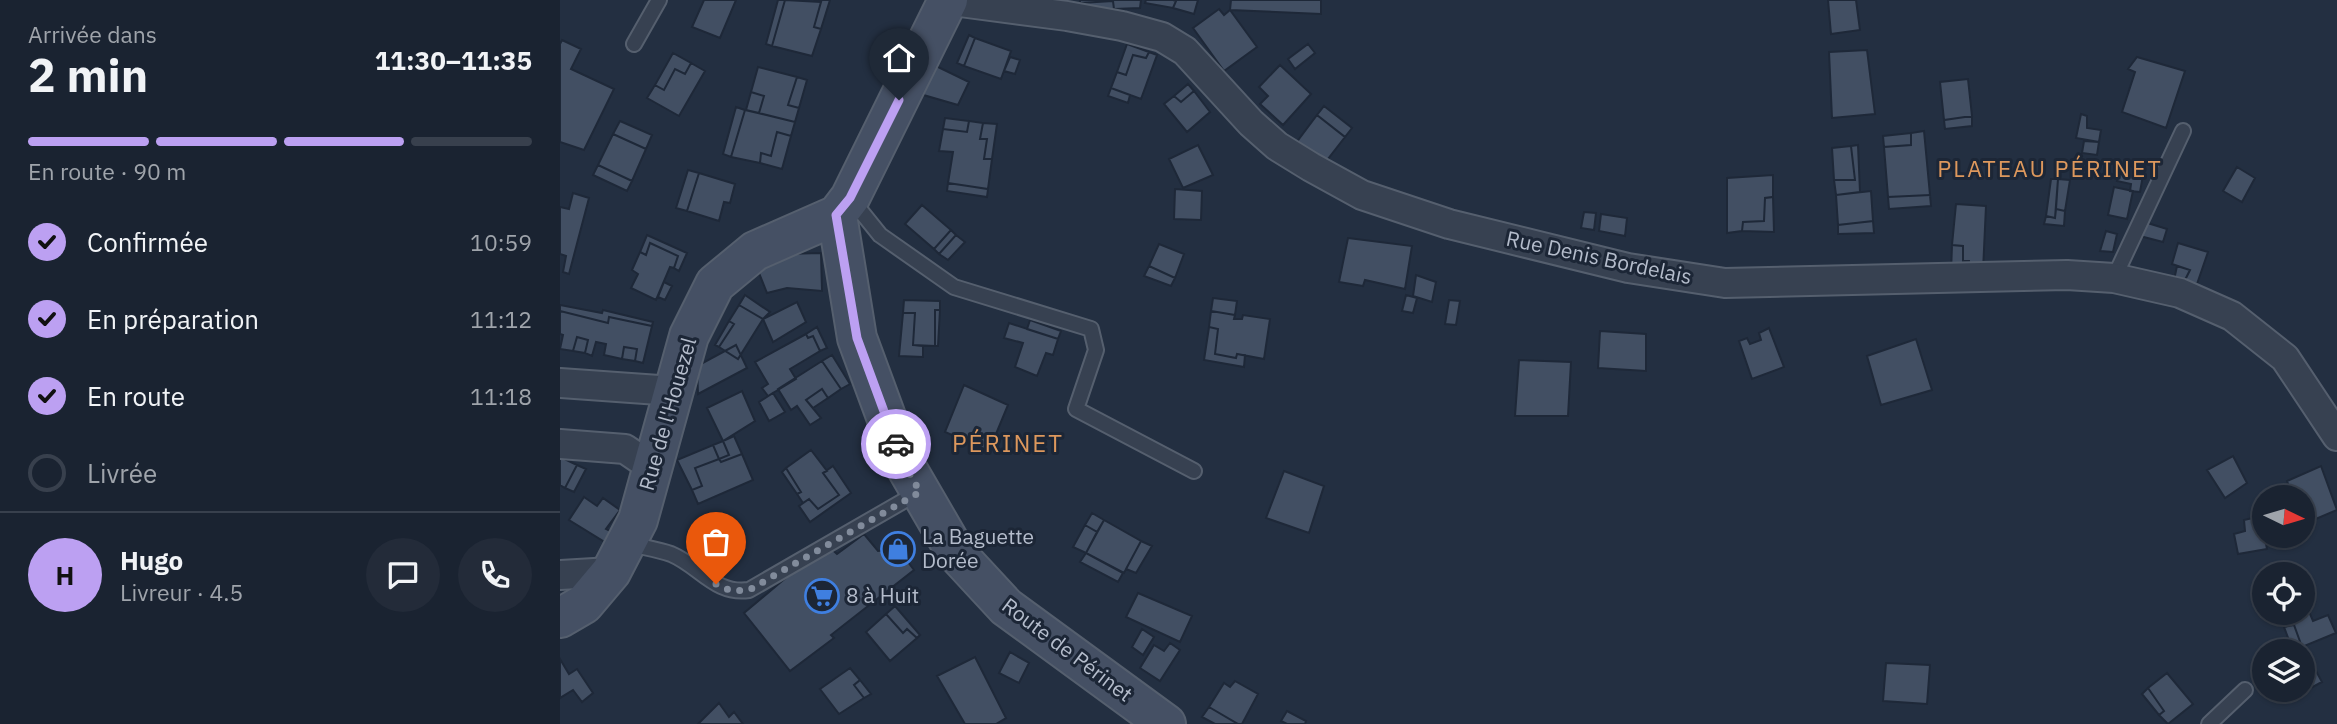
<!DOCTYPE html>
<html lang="fr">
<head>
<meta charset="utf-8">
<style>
	body { margin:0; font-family:"IBM Plex Sans",sans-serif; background:#232b39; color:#f1f3f6; height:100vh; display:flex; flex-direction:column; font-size:26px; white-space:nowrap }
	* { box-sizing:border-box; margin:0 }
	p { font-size:23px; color:#9fa4ab }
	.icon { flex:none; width:38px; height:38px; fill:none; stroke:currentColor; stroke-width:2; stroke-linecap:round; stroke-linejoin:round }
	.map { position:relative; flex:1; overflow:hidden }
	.details { display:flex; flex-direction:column; background:#1a2331; width:560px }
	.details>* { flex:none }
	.needle { width:46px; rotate:95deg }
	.fabs { position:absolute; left:1692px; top:485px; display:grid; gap:14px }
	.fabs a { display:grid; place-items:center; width:63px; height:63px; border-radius:50%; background:#1a2331; box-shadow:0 2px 5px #0004,0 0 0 2px #38404d; font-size:35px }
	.pin { position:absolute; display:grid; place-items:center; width:60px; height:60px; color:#fff; margin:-72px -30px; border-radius:50% 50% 50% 0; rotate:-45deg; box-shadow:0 0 7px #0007 }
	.pin .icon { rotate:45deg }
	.courier { position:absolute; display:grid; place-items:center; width:70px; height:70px; margin:-35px; border:5px solid #bca0f2; border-radius:50%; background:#fff; color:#222; box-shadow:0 2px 9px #0007 }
	.summary em { font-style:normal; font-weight:700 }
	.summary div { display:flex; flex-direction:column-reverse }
	.summary { display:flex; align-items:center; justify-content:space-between; height:119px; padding:0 28px }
	h1 { font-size:46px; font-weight:700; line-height:52px }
	.bar { display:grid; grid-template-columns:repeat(4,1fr); gap:10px 7px; align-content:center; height:84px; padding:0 28px }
	.bar i { height:9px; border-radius:5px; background:#38404d }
	.bar .selected { background:#bca0f2 }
	.bar p { grid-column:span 4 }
	.line { display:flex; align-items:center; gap:18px; padding:0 28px; border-top:2px solid #38404d }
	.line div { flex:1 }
	.round { display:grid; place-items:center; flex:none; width:74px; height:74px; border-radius:37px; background:#232b39 }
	ol { padding:0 28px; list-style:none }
	li { display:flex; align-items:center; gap:21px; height:77px }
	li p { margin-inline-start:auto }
	li .icon { padding:7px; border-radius:50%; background:#bca0f2; color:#111; stroke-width:4 }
	li:last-child { color:#9fa4ab }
	li i { width:38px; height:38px; border:4px solid #38404d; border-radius:50% }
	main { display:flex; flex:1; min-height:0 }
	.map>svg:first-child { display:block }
	.building { fill:#424f63; stroke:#1e2838; stroke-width:2 }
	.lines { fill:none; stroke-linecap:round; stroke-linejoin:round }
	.lane-casing { stroke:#555f6e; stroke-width:18 }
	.street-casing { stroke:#555f6e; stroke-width:32 }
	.secondary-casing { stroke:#555f6e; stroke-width:42 }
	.lane { stroke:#374151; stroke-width:14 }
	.street { stroke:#374151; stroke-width:28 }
	.secondary { stroke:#455064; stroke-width:38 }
	.done { stroke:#818b9b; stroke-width:7; stroke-dasharray:0 12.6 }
	.route { stroke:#bca0f2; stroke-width:9 }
	.labels { text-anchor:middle; stroke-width:6; stroke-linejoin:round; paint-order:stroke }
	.street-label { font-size:21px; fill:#b4bccb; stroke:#1c2636 }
	.poi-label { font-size:21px; fill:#b4bccb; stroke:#1c2636; text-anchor:start }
	.neighbourhood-label { font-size:23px; letter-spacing:2px; fill:#dd985d; stroke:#1c2636 }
	.quarter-label { font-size:24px; letter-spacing:2px; fill:#dd985d; stroke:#1c2636 }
</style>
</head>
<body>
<main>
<section class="details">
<div class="summary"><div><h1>2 min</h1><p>Arrivée dans</p></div><em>11:30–11:35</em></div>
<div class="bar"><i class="selected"></i><i class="selected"></i><i class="selected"></i><i></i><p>En route · 90 m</p></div>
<ol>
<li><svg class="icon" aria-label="check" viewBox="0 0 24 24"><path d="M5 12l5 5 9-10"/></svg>Confirmée<p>10:59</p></li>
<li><svg class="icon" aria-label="check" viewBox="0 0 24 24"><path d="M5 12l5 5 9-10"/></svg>En préparation<p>11:12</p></li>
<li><svg class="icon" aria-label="check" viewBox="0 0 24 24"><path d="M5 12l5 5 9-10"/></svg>En route<p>11:18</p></li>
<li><i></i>Livrée</li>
</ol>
<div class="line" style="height:126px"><b class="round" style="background:#bca0f2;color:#111">H</b><div><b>Hugo</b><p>Livreur · 4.5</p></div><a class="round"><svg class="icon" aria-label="chat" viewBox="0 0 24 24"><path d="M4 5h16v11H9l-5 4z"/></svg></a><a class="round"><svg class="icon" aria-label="phone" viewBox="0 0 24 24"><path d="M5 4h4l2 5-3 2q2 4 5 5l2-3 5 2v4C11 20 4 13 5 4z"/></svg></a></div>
</section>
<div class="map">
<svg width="1777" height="724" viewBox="0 0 1777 724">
	<rect width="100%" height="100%" fill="#232f41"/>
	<path class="building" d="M144,0h32l-16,38 -28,-11z
		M218,0h7l-13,46 -6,-2z
		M225,0l36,2 -7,25 7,2 -9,27 -40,-10z
		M254,0h16l-9,29 -7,-2 7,-25z
		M520,0h61l-1,8 -26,1 -1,-8 -33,2z
		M586,0h27l3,1 -3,7 -28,-5z
		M613,0h25l-4,14 -21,-6 3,-7z
		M671,0h90v14l-91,-4z
		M1268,0h28l4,30 -29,4z
		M553,1l1,8 -34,1v-7z
		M659,9l5,6 6,-5 27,37 -33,24 -31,-43z
		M409,35l6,3 -11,28 -7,-3z
		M415,38l36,13 -10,28 -37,-13z
		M2,40l19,9 -10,20 43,20 -30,61 -24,-8v-98z
		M567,44l22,8 -3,6 -13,-3 -7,20 -9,-3z
		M748,44l7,9 -20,16 -7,-10z
		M1307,50l8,64 -43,4 -3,-66z
		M589,52l8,3 -16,44 -30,-11 6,-16 9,3 7,-20 13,3z
		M113,53l18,10 -6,11 -10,-5 -11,21 -9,-5z
		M450,57l10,3 -5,14 -11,-3z
		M1577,57l48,14 -19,57 -44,-16 13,-40 -7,-3z
		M131,63l14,8 -26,45 -32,-18 8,-13 9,5 11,-21 10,5z
		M374,65l35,17 -11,23 -38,-11z
		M720,65l31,29 -28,31 -23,-21 8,-8 -9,-9z
		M198,67l39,10 -9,28 11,3 -4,14 -36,-9 5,-17 -13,-4z
		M237,77l10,3 -8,28 -11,-3z
		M1408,79l4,37 -28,4 -4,-38z
		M628,84l6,7 -13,11 -7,-6z
		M551,88l19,7 -2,8 -20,-7z
		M634,91l16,21 -23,20 -23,-28 10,-8 7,6z
		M191,92l13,4 -5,17 -13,-3z
		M764,106l28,22 -7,9 -28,-22z
		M176,107l9,3 -14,47 -8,-3z
		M185,110l50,12 -4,14 -14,-4 -6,24 -10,-3 -1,10 -29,-6z
		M1521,114l6,2v12l14,2 -2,12 -23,-4z
		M757,115l28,22 -21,27 -28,-21z
		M1412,116v10l-27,3 -1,-9z
		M385,118l24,3 -2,11 -24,-3z
		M60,121l32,14 -6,14 -33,-15z
		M409,121l14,2 -3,16h7l-3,20h8l-4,30 -40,-6 5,-31 -14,-1 4,-22 24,3z
		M423,123l14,1 -5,35h-8l3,-20h-7z
		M1364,131l6,64 -42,2 -4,-50 27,-2v-12z
		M217,132l14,4 -9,33 -22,-6 1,-10 10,3z
		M1351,133v12l-27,2 -1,-11z
		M53,134l33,15 -14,32 -34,-16z
		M1524,141l15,1 -2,13 -15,-2z
		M638,145l15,30 -30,13 -14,-29z
		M1298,145l2,47 -24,3 -2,-15h21l-4,-34z
		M1291,146l4,34h-21l-2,-32z
		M1561,164l23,6 -4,22 -10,-1 1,-7 -14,-3z
		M38,165l34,16 -5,10 -34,-16z
		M1677,167l18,11 -13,24 -19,-11z
		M128,170l11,3 -12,38 -11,-3z
		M139,173l36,11 -5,19 -6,-1 -5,19 -32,-10z
		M1213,175v22l-8,1 -1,23 -21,1 -1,9 -15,2v-55z
		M1491,179h7l-3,39 -9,-2z
		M1498,179l12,1 -5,31 -9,-2z
		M388,183l40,6 -1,8 -40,-6z
		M1554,187l19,4 -6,28 -19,-4z
		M615,189l27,2 -1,29 -27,-1z
		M1311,191l2,30 -35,4 -2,-30z
		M13,193l16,5 -20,76 -6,-2 3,-16 -6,-2v-47l9,2z
		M1370,195l1,11 -42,3 -1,-12z
		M1213,197l1,35 -32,-1 1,-9 21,-1 1,-23z
		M1396,204l30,2 -3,65h-13l-1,-10h-6v-15l-11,-1z
		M362,205l29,25 -17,19 -29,-25z
		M1496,209l9,2 -1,15 -20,-2 2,-8 9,2z
		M1024,212l12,1 -2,17 -13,-2z
		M1041,214l26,4 -2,18 -26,-5z
		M1313,221l1,12 -36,1v-9z
		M1581,221l26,8 -4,13 -27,-7z
		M391,230l5,5 -17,19 -5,-5z
		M1546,231l11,3 -4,18 -13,-1z
		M87,235l40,18 -8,18 -5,-3 4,-12 -28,-13 -4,12 -6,-3z
		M396,235l9,7 -17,18 -9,-6z
		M788,238l64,8 -7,43 -40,-9 -2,6 -24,-4z
		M90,243l28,13 -4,12 -4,-1 -14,33 -25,-12 7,-14 -6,-4 8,-18 6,3z
		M1618,243l30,9 -11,32 -13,-2 6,-12 -18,-6z
		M599,244l25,10 -9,24 -26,-12z
		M1392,245l11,1v15h6l1,10 -19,1z
		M261,253l1,38 -35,-3 -20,5 -10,-25 26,-14z
		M589,266l26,12 -4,8 -27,-10z
		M1617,266l13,4 -6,12 -10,-2z
		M856,275l20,7 -4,20 -19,-6z
		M104,282l8,4 -7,14 -7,-3z
		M185,295l25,17 -7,7 -24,-14z
		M846,295l11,3 -4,15 -11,-2z
		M653,298l24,3 -2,14 -24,-4z
		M344,300l36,1v9h-5v36l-22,-1 2,-32h-12z
		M889,300l11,1 -4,24 -11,-1z
		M237,302l9,20 -33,20 -10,-23z
		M0,305l42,8 1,-3 50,12 -1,4 -43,-9 -1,6 -48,-12z
		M179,305l24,14 -25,40 -19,-12 15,-23 -5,-3z
		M375,310h5l-2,36h-3z
		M0,311l48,12 1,-6 43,9 -9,37 -8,-2 2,-12 -13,-2 -2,12 -18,-4 2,-11 -10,-2 -4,14 -7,-3 3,-13 -11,-3 -4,14 -13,-2 3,-14 -3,-1z
		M651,311l24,4 -1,4h8l1,-4 27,4 -6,40 -27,-5 -1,4 -21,-4 3,-25 -9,-2z
		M343,313h12l-2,32 10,1v11l-24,-1z
		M470,320l31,11 -3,8 -31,-10z
		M169,321l5,3 -15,23 -4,-2z
		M449,323l49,16 -5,16 -7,-2 -9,23 -22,-9 8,-24 -19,-5z
		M257,327l10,21 -7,3 -7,-15 -5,2 -2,-4z
		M649,327l9,2 -3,25 21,4 1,-4 8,1 -1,12 -40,-7z
		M1209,328l15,39 -32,12 -13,-38 8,-3 3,6 11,-4 -2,-7z
		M1040,331l46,3v37l-48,-3z
		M246,334l2,4 5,-2 7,15 -30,18 6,10 -28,17 -6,-8 6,-4 -13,-22z
		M17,337l11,3 -3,13 -12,-2z
		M1356,339l16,51 -51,15 -14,-49z
		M176,345l11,23 -49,26 -1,-28z
		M64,347l13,2 -2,12 -13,-2z
		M272,355l18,29 -9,5 -19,-28z
		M959,360l52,2 -3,54h-53z
		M262,361l19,28 -13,9 -6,-9 -16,11 15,18 -11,7 -13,-19 -6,4 -13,-21z
		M404,385l44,20 -19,46 -44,-19z
		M262,389l6,9 -15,10 -7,-8z
		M182,391l13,30 -32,20 -16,-33z
		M213,393l12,19 -16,9 -10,-19z
		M174,436l8,18 -21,8 -2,-3 10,-4 -6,-14z
		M163,441l6,14 -10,4 -6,-14z
		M153,445l6,14 -24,9 7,18 -10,4 -15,-30z
		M251,450l16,21 -4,2 16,22 -21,14 -9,-10 -6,4 -6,-9 4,-2 -15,-24z
		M182,454l11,26 -55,24 -6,-14 10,-4 -7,-18 24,-9 2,3z
		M1673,456l14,27 -22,15 -18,-28z
		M0,457l17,8 -12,23 -5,-3z
		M17,465l9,4 -12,23 -9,-4z
		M273,466l18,27 -41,29 -11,-16 10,-7 9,10 21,-14 -16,-22z
		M1761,466l16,44 -33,14 -1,-27h-10l-6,-16z
		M226,468l15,24 -4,2 -15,-22z
		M724,471l40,15 -15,47 -43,-15z
		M24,497l13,9 6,-8 17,12 -14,19 8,4 -6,11 -39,-24z
		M532,513l12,7 -7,12 -12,-7z
		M1701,516l6,33 -29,5 -4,-20 11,-3 -1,-11z
		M544,520l37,21 -17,32 -38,-20z
		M525,525l12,7 -11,21 -13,-6z
		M304,534l14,17 20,-2 16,21 -83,65 3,3 -44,33 -46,-58 82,-69 11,10z
		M581,541l11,5 -16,27 -10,-4z
		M526,553l37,20 -5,9 -38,-20z
		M578,593l54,23 -12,26 -54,-25z
		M1743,602h2l8,19 15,-6 8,18 -34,14 -8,-22 -10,2 -6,-15h25z
		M335,606l25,29 -3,3 -10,-9 -4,4 -17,-19z
		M326,614l17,19 4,-4 10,9 -27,23 -24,-29z
		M1734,625l8,22 -9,4 -9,-24z
		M582,629l12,8 -11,18 -11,-8z
		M610,643l10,7 -20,31 -20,-13 14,-23 10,6z
		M450,652l19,11 -10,20 -20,-10z
		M415,657l31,61 -10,6h-31l-28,-48z
		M1749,658l13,24 -32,17 -4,-9h17v-29z
		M0,659l9,15 8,-5 16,24 -11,9 -9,-12 -13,8z
		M1326,663l44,2 -3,39 -44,-3z
		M290,668l10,12 -6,5 10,13 -25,16 -19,-25z
		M1607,673l26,31 -25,20 -9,-9 5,-4 -16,-23z
		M300,680l11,14 -7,4 -10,-13z
		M675,681l23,13 -16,30h-4l-29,-17 15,-24 6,4z
		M1588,688l16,23 -5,4 -17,-21z
		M159,703l10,14 5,-5 9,12h-45z
		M649,707l29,17h-23l-13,-7z
		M727,711l19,10 -1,3h-18l-6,-3z"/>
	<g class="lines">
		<g class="lane-casing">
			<path id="lane" d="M74,44l25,-44
				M291,199l29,36 74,52 137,42 5,21 -20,59 118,62
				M1554,278l69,-147
				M67,543c14,4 30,6 44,11 29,12 44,41 78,36l170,-98
				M1649,724l36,-34"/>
		</g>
		<g class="street-casing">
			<path id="street" d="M385,0l122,16 55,10 40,11 23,14 66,72 26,23 34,21 51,28 87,29 179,44 97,15 342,-8 47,3 66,15 52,23 53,42 52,78
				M0,383l113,8
				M0,444l65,5 28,19
				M0,575l51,-3"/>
		</g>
		<g class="secondary-casing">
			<path id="secondary" d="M277,215l20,123 45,122 54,93 50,54 160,117
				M0,618l24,-14 27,-32 27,-52 51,-184 26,-52 40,-33 82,-36 13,-17 98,-198"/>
		</g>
		<use href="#lane" class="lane"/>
		<use href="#street" class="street"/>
		<use href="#secondary" class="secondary"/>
	</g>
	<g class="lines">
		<path class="done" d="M156,584l15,7 18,-1 171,-98 -18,-32 -6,-16"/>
		<path class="route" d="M336,444l-39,-106 -21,-123 14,-17 49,-98"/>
	</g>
	<defs>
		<g id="shop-ring" transform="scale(1.75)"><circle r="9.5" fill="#1c2636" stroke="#3f7fe0" stroke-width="1.5"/><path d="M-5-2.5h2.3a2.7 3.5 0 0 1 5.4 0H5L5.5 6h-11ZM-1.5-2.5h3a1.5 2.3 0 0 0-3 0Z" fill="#3f7fe0"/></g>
		<g id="supermarket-ring" transform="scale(1.75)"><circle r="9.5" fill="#1c2636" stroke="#3f7fe0" stroke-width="1.5"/><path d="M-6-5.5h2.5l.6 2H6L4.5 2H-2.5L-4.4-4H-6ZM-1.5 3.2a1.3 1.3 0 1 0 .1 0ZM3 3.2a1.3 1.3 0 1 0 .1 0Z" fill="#3f7fe0"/></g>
	</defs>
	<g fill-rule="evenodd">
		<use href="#shop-ring" x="338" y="549"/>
		<use href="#supermarket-ring" x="262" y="596"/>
	</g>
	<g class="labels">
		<g class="street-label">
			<text transform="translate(1039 258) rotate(12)" y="7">Rue Denis Bordelais</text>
			<text transform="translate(108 414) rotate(-74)" y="7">Rue de l'Houezel</text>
			<text transform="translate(507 650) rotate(37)" y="7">Route de Périnet</text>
		</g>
		<g class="poi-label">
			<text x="362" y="544">La Baguette<tspan x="362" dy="24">Dorée</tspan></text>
			<text x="286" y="603">8 à Huit</text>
		</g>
		<g class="neighbourhood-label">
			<text x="1490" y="177">PLATEAU PÉRINET</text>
		</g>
		<g class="quarter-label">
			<text x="448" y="452">PÉRINET</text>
		</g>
	</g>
</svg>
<div class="fabs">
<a><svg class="needle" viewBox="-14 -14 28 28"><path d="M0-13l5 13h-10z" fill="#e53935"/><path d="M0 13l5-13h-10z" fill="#9fa4ab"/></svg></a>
<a><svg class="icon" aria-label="locate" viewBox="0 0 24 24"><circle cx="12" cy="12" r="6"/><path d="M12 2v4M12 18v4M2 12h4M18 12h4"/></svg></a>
<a><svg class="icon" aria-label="layers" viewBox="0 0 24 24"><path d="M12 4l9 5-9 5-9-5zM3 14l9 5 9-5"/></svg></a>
</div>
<div class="pin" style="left:156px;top:584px;background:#ea580c"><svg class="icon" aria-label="bag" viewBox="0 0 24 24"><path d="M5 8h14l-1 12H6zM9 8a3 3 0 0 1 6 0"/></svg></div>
<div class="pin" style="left:339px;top:100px;background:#1f2937"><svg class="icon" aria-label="home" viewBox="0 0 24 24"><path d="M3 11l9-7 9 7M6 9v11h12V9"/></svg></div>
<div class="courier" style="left:336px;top:444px"><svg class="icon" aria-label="car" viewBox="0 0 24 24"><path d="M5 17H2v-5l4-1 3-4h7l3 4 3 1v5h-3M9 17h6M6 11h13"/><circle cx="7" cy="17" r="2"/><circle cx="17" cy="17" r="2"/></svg></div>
</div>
</main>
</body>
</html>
